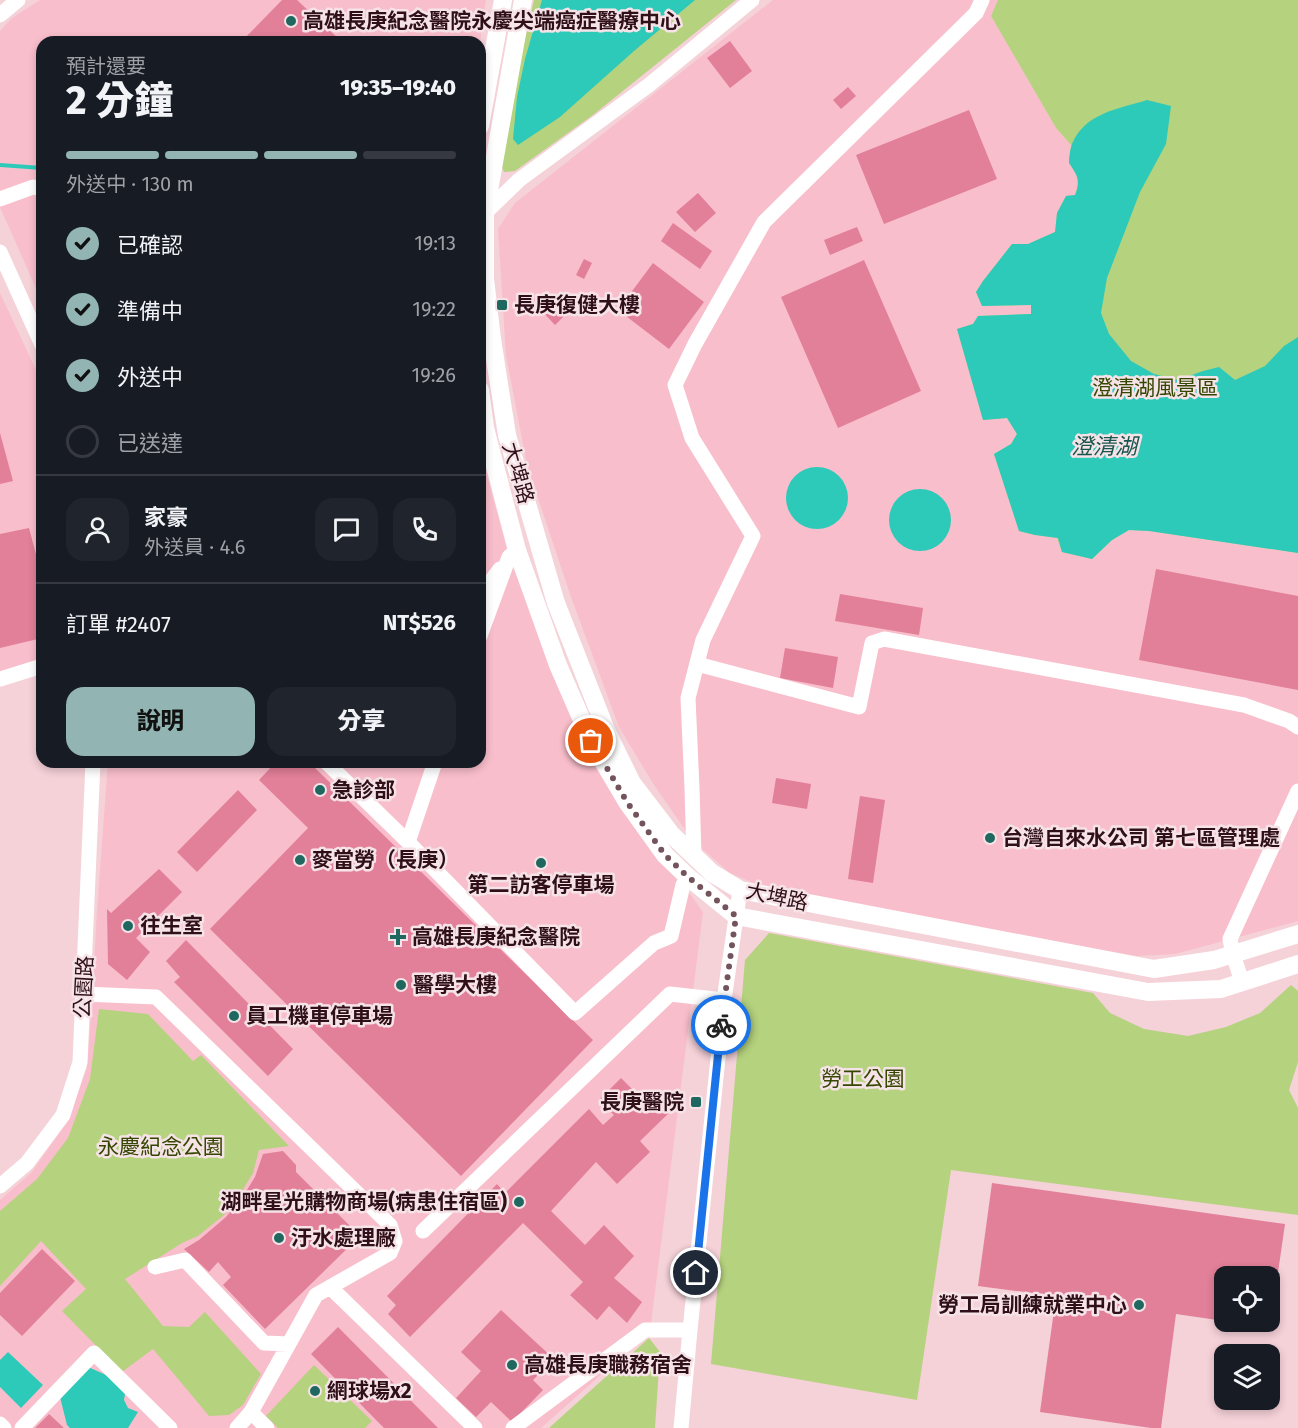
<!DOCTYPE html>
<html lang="zh-TW">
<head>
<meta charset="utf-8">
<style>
	body { margin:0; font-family:"Fira Sans","Noto Sans TC",sans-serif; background:#20242c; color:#f1f3f6; height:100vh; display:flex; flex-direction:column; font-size:22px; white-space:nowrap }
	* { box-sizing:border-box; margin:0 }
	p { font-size:20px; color:#9ea1a6 }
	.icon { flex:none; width:33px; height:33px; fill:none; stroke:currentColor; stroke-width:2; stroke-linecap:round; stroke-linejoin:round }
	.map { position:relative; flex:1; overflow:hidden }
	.panel { position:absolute; left:36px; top:36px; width:450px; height:732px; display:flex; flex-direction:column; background:#171b24; border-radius:18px; box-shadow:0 3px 9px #0003 }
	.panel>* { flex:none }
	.tools { position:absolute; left:1214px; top:1266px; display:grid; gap:12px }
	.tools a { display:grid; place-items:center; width:66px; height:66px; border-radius:12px; background:#171b24; box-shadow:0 3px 9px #0003; font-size:30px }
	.pin { position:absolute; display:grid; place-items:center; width:51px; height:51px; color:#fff; margin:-26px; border:3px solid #fff; border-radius:50%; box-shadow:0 2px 6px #0007 }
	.courier { position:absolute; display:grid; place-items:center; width:60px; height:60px; margin:-30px; border:4px solid #1a73e8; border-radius:50%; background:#fff; color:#222; box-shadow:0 2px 8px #0007 }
	.overview em { font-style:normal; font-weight:800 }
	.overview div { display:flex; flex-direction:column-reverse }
	.overview { display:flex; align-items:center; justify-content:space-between; height:102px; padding:0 30px }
	h1 { font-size:39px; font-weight:800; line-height:45px }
	.bar { display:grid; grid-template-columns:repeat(4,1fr); gap:9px 6px; align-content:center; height:72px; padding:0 30px }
	.bar i { height:8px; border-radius:4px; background:#363941 }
	.bar .active { background:#92b4b2 }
	.bar p { grid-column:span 4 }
	.line { display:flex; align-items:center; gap:15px; padding:0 30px; border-top:2px solid #363941 }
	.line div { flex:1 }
	.round { display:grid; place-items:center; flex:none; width:63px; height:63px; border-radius:18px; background:#20242c }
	ol { padding:0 30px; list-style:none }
	li { display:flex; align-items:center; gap:18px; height:66px }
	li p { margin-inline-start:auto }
	li .icon { padding:6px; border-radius:50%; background:#92b4b2; color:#111; stroke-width:4 }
	li:last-child { color:#9ea1a6 }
	li i { width:33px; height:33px; border:3px solid #363941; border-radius:50% }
	.button { display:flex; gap:12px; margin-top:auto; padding:12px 30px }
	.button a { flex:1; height:69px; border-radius:18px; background:#92b4b2; color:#111; font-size:24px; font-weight:800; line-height:69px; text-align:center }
	.button a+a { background:#20242c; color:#f1f3f6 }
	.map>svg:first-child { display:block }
	.built { fill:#f9becb }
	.green { fill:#b5d27e }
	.water { fill:#2dcab9 }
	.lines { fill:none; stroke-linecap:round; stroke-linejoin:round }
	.stream { stroke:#2dcab9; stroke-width:4 }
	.building { fill:#e27f99 }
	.minor { stroke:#fff; stroke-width:15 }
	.major { stroke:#fff; stroke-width:18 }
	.done { stroke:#74545c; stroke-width:6; stroke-dasharray:0 10.8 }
	.route { stroke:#1a73e8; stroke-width:8 }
	.poi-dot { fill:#1f6860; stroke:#f6e3e7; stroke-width:2 }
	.labels { text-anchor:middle; stroke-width:5; stroke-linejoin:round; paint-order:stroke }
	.poi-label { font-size:21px; font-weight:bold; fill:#2f1019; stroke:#f6e3e7; text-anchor:start }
	.park-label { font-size:21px; fill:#344600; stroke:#f6e3e7 }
	.street-label { font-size:21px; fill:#2f1019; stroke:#f6e3e7 }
	.water-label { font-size:22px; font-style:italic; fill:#18554e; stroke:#f6e3e7 }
</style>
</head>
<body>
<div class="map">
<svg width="1298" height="1428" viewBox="0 0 1298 1428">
	<rect width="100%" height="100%" fill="#f5d1d8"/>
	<path class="built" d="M40,0h446l-6,42h-438v260l-42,-95v-176l12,-13z
		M773,0h225l-7,16 65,112 15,17 -2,18 6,9 4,13 -4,10 -18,18 -2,19 -27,12 -46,62 50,-1 -1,9 -53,2 29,102 10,16 -6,10 -17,10 41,81 23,3 34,21 20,-19 17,-10 20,1 149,22v368l-123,33 -38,2 -369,-67 -38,-16 -37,-32 -39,-56 -35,-58 -48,-130 -44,-132 -21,-110 -8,-126 17,-26z
		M0,293l42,90v279l-42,10z
		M480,449l29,108 75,189 119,166 -53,419 -109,97h-541v-228l32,-28 35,-50 20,-54 5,-65 5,-92 11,-149h372z"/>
	<path class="green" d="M534,0h202l-143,115 -78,56 -11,1 -6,-14z
		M998,0h300v553l-149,-22 -20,-1 -17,10 -20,19 -30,-7 -5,-14 -22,-3 -16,-4 -25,-77 17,-10 6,-10 -10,-16 -24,2 -26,-91 16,-5 5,-8 53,-2v-9l-49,1 -6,-14 7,-11 29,-37h16l27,-12 2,-19 9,-17 9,-1c6,-15 2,-20 -6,-32l2,-18 -15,-17 -65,-112z
		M769,933l324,60 17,20 34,16 44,7 38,-9 34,-14 31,-28 7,6v71l-9,28 9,18v107l-347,-45 -34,230 -206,-36 34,-404z
		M99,1009l49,5 45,47 8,-6 88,91 -30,4 -6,23 -14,23 -15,19 -26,21 -16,7 -57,36 38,47 26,1 16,-15 56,62 -18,31 -14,10 -20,1 -56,-67 -31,23 -60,-61 24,-22 -45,-48 -41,45v-75l37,-32 31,-41 22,-59z
		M649,1338l11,14 -5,76h-106z
		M314,1365l58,56 -7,7h-87l-12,-12z"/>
	<path class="water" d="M542,0h153l-61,51 -74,66 -42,28 -5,-6 4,-42 8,-38z
		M1147,100l24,6 -5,38 -26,48 -33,86 -6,35 8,21 22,27 23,13 24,6 25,-9 16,-4 16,13 30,-14 19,-20 14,-9v216l-149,-22 -20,-1 -17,10 -20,19 -30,-7 -4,-14 -23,-3 -16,-4 -25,-77 17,-10 6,-10 -10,-16 -24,2 -26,-91 16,-5 5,-8 53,-2v-9l-49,1 -6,-14 7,-11 29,-37h16l27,-12 2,-19 9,-17 9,-1c6,-15 2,-20 -6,-32 0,-6 1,-13 3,-19 13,-31 46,-35 75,-44z
		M786 498a31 31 0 1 1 62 0a31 31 0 1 1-62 0Z
		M889 520a31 31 0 1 1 62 0a31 31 0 1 1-62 0Z
		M8,1352l35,33 -22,23 -21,-21v-27z
		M86,1366l20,9 20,13 -2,12 4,8 10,4 -10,16h-58l-3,-3 -7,-28z"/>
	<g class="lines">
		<path class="stream" d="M0,165l42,3"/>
	</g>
	<path class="building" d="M282,0h15l45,42h-101z
		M730,41l22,30 -22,17 -23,-30z
		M848,87l8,9 -15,13 -8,-9z
		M969,110l28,69 -113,45 -28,-69z
		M698,193l18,20 -21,19 -19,-20z
		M673,223l39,28 -12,18 -39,-28z
		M857,227l6,14 -33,14 -6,-15z
		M584,259l8,4 -8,16 -8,-4z
		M864,260l57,131 -83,37 -57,-131z
		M653,263l51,39 -35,47 -51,-39z
		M551,296l16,17 -12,12 -16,-17z
		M0,433l13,48 -13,3z
		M29,528l13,49v61l-42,10v-114z
		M1156,569l142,27v94l-159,-30z
		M840,594l83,14 -4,27 -84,-14z
		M785,648l53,9 -5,31 -53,-10z
		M276,762h43l-5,5 279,273 -132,136 -251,-247 98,-101 -49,-48z
		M776,778l35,6 -4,25 -35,-6z
		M238,790l19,20 -60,62 -20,-20z
		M860,796l25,4 -12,83 -25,-4z
		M159,869l23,23 -46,46 14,14 -23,28 -19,-16 -1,-55 4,4z
		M186,940l107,109 -25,27 -94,-94 6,-5 -14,-16z
		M621,1078l23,23 10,-9 18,18 -32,31 10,11 -33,32 -21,-22 -45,49 34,34 19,-20 30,31 -20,22 28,24 -15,21 -18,-17 -12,14 -27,-25 13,-13 -60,-59 -113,114 -22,-23 8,-9 -9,-9 110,-112 8,9 84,-84 14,16 11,-10 -15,-15z
		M283,1151l13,14v7l64,64 -95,93 -42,-44 8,-8 -13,-15 -9,10 -25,-23 15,-9 27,-23 16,-19 13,-21 8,-23z
		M992,1183l293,41 -15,104 -34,-5v-1h33v-46h-45v45l-48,-7 -15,114h-10l-111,-16 16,-116 -78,-10z
		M42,1249l33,32 -53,55 -22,-21v-22z
		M501,1310l53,49 -21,21 10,10 -31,32 -21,-20 -15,15 -20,-19 25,-27 -20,-19z
		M338,1327l100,101h-54l-73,-74z
		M49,1414l15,14h-29z"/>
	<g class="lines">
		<path class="minor" d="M0,15l18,-15
			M0,199l33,-12 9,2
			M485,213l34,-33 130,-95 103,-85
			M0,252l42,93
			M480,595l20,-26
			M480,636l29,-79 8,-7
			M697,664l162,43 13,-64 12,-4 360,66 45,16 9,6
			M0,679l42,-13
			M328,762l-1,1 81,79
			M435,762l-27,80 167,171 79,-70 17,-7 12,-51 5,-8
			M694,857l-2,-69 -4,-90 15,-58 50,-104 -61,-98 -17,-53 20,-41 69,-122 212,-209 6,-13
			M1242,982l-9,-28 -3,-15 68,-148
			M83,994l73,3 234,228 5,16 -5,12 -74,42 -65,117 -14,16
			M0,1186l27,-23 36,-48 17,-53 13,-300
			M423,1231l247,-237 54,6
			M155,1267l30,-7 79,83 25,1
			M330,1287l145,141
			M251,1412l16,16
			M0,1424l4,4
			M22,1428l72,-75 76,75
			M513,1428l132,-98h45
			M681,1428l9,-98 34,-330 16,-110"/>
		<path class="major" d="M523,0l-38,213v66l7,60 15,96 49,168 50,127 26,53 39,51 41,39 28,17 414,79 60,-9 84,-26
			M480,126l23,-126
			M480,390l5,38 32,122 41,115 33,76 36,61 38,53 23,22 48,39 412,76 73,-3 77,-25"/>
	</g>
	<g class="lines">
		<path class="done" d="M591,741l36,61 38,53 23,22 48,39 -15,109"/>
		<path class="route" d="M696,1273l25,-248"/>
	</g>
	<g class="poi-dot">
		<circle cx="291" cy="21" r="6"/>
		<rect x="496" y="299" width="12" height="12" rx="3"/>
		<circle cx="320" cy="790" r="6"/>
		<circle cx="990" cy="838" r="6"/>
		<circle cx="300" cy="860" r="6"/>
		<circle cx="541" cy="863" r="6"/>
		<circle cx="128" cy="926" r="6"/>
		<path d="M395 928h6v6h6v6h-6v6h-6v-6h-6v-6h6z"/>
		<circle cx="401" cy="985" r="6"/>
		<circle cx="234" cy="1016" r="6"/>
		<rect x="690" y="1096" width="12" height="12" rx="3"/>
		<circle cx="519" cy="1202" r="6"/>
		<circle cx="279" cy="1238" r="6"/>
		<circle cx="1139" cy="1305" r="6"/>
		<circle cx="512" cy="1365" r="6"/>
		<circle cx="315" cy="1391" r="6"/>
	</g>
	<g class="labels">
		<g class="poi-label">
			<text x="303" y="28">高雄長庚紀念醫院永慶尖端癌症醫療中心</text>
			<text x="514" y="312">長庚復健大樓</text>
			<text x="332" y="797">急診部</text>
			<text x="1002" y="845">台灣自來水公司 第七區管理處</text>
			<text x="312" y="867">麥當勞（長庚）</text>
			<text x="541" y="892" text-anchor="middle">第二訪客停車場</text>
			<text x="140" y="933">往生室</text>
			<text x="412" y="944">高雄長庚紀念醫院</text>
			<text x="413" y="992">醫學大樓</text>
			<text x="246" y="1023">員工機車停車場</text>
			<text x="684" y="1109" text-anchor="end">長庚醫院</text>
			<text x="507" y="1209" text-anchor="end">湖畔星光購物商場(病患住宿區)</text>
			<text x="291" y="1245">汙水處理廠</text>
			<text x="1127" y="1312" text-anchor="end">勞工局訓練就業中心</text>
			<text x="524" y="1372">高雄長庚職務宿舍</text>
			<text x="327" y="1398">網球場x2</text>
		</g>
		<g class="park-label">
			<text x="1155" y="395">澄清湖風景區</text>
			<text x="863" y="1086">勞工公園</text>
			<text x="161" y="1154">永慶紀念公園</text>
		</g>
		<g class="street-label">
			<text transform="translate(518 473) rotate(74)" y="7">大埤路</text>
			<text transform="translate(777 897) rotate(12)" y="7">大埤路</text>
			<text transform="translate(84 987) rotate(-87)" y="7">公園路</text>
		</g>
		<g class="water-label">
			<text x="1104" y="454">澄清湖</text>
		</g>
	</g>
</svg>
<div class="tools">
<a><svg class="icon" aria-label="locate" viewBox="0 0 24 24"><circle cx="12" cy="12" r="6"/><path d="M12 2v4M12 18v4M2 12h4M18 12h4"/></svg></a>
<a><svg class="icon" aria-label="layers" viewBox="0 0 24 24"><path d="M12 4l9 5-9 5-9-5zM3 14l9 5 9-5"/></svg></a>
</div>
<div class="pin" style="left:591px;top:741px;background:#ea580c"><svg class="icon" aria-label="bag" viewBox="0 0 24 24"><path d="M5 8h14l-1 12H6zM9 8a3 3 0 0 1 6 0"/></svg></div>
<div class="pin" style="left:696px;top:1273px;background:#1f2937"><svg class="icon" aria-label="home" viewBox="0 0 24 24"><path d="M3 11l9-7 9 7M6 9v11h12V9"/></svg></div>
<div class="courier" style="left:721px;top:1025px"><svg class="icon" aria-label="bike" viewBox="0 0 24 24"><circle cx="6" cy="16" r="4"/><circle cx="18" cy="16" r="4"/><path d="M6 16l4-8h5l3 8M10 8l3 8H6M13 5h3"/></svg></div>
<section class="panel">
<div class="overview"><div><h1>2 分鐘</h1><p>預計還要</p></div><em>19:35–19:40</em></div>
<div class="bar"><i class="active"></i><i class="active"></i><i class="active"></i><i></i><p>外送中 · 130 m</p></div>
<ol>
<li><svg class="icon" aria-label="check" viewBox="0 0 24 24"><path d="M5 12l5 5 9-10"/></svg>已確認<p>19:13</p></li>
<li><svg class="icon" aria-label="check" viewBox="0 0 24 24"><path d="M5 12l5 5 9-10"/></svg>準備中<p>19:22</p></li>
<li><svg class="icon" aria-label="check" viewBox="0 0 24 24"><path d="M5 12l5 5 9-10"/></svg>外送中<p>19:26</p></li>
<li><i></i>已送達</li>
</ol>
<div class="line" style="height:108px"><a class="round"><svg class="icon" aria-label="person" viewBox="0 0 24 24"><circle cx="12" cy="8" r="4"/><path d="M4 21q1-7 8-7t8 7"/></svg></a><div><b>家豪</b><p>外送員 · 4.6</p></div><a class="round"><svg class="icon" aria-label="chat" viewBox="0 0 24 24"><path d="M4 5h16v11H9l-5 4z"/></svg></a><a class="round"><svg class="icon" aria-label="phone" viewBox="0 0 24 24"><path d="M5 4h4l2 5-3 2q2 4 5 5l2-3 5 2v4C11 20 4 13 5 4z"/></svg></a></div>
<div class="line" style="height:78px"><div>訂單 #2407</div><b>NT$526</b></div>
<div class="button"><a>說明</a><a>分享</a></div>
</section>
</div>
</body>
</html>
